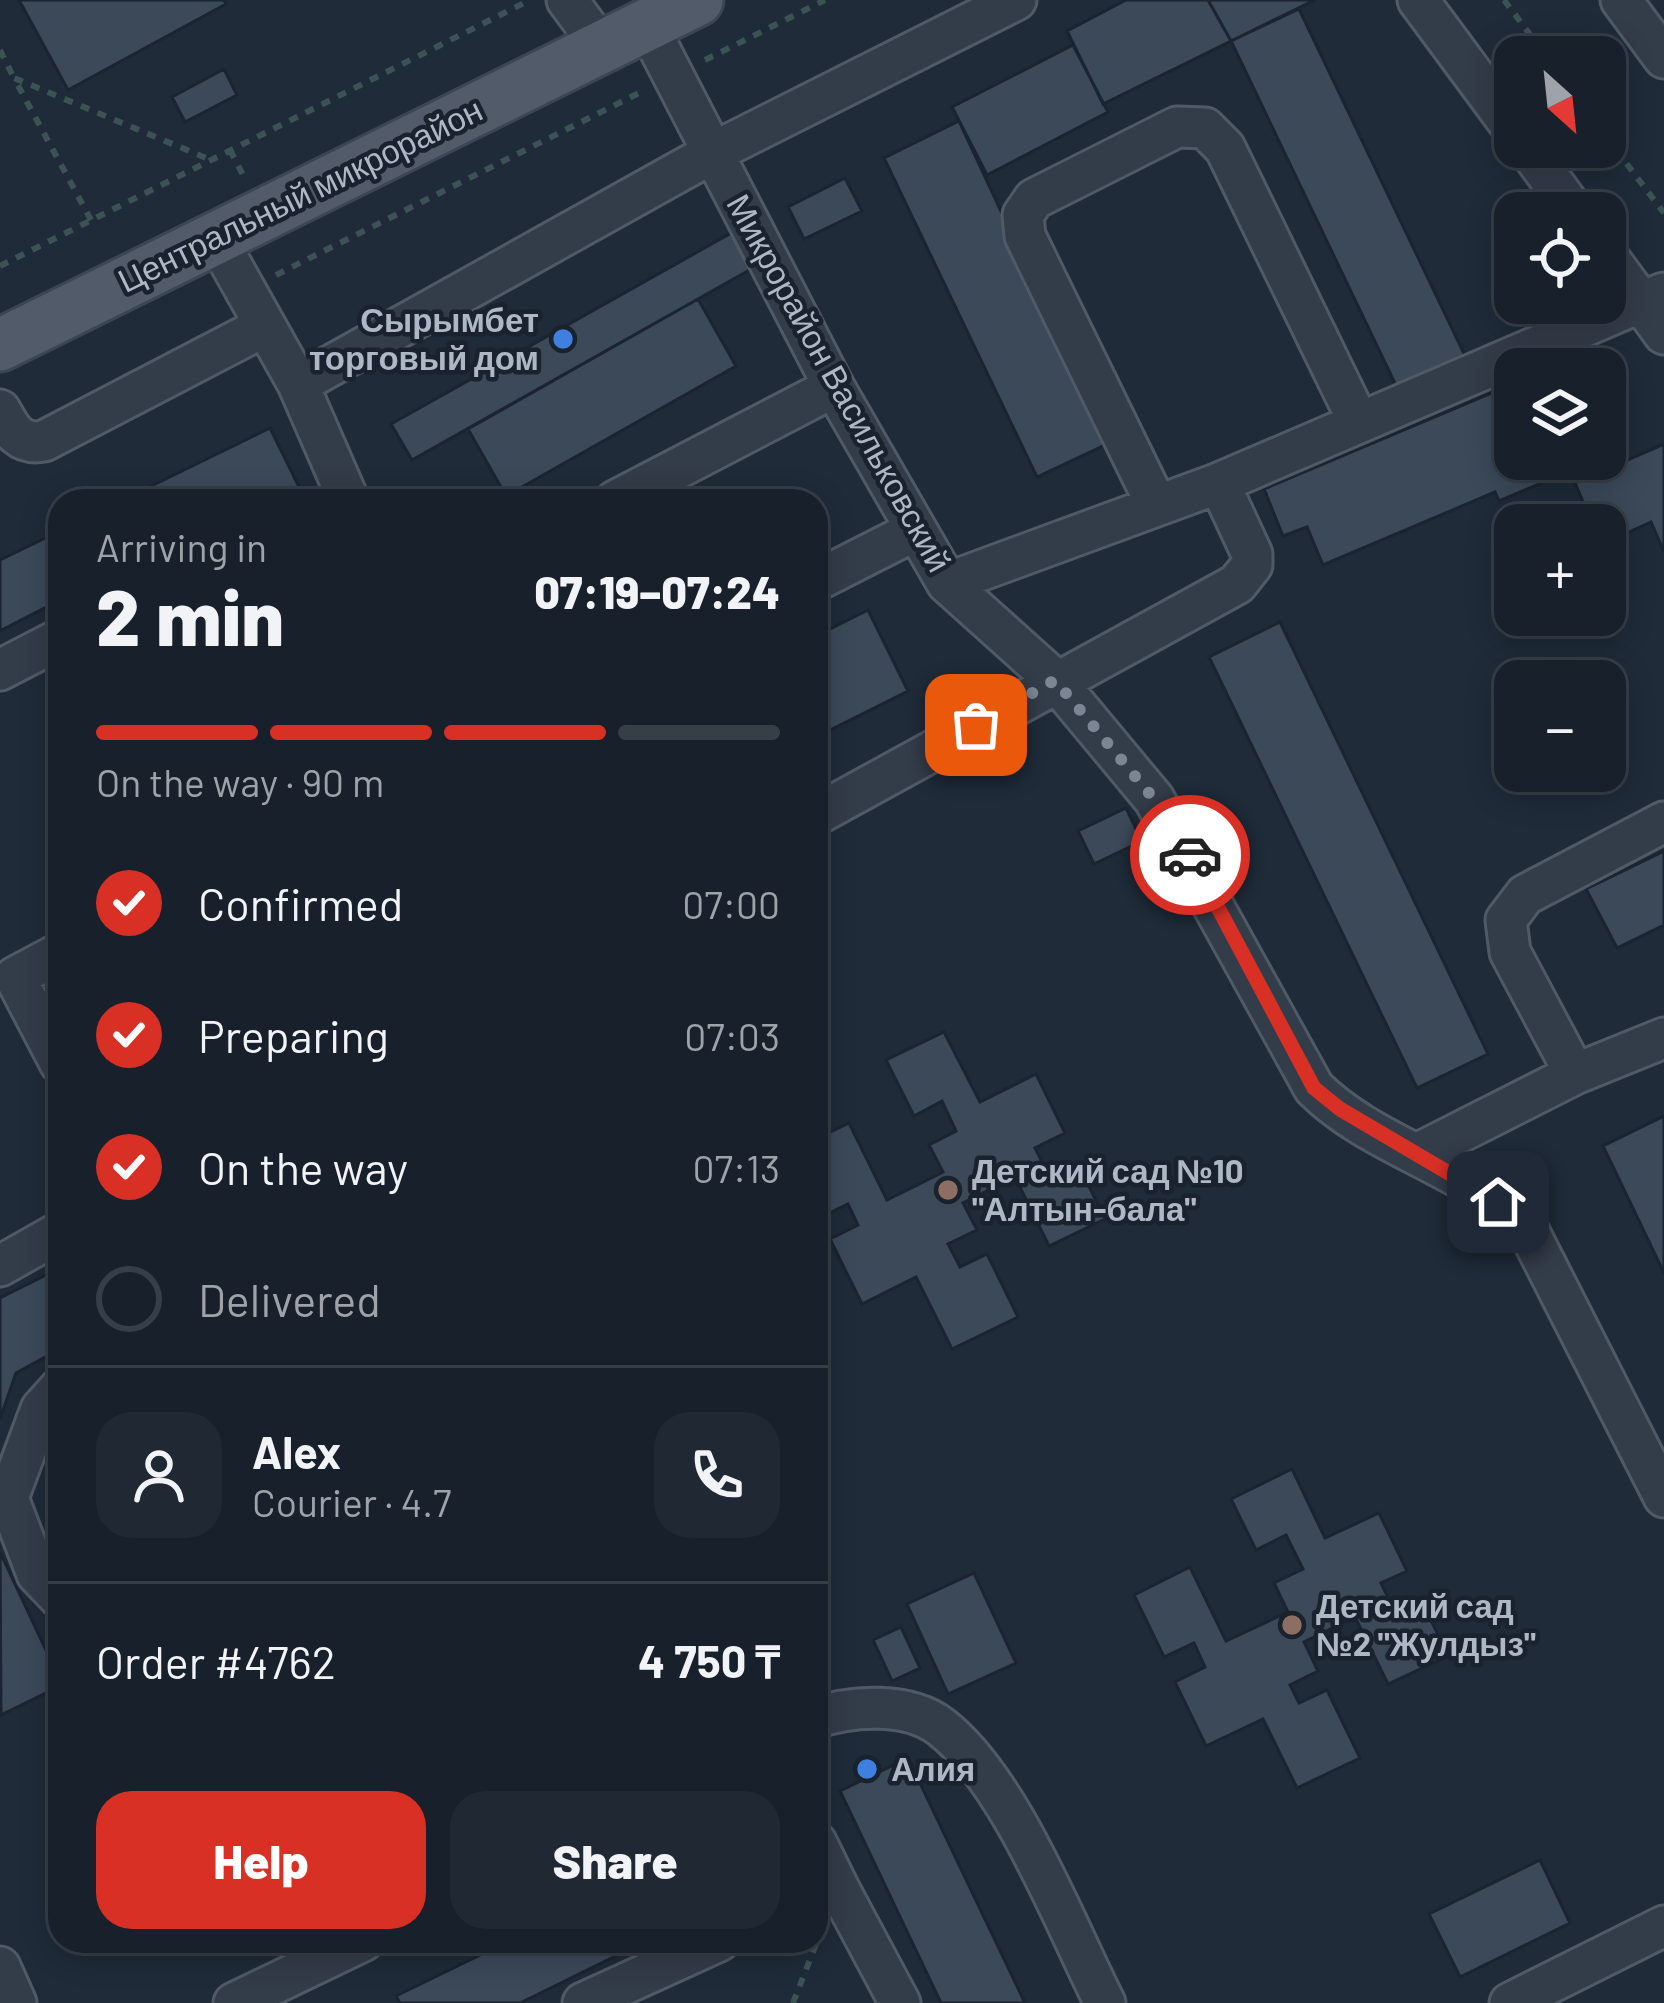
<!DOCTYPE html>
<html lang="en">
<head>
<meta charset="utf-8">
<style>
	body { margin:0; font-family:Barlow,sans-serif; background:#202833; color:#f1f3f6; height:100vh; display:flex; flex-direction:column; font-size:45px; white-space:nowrap }
	* { box-sizing:border-box; margin:0 }
	p { font-size:39px; color:#9ea3a9 }
	.icon { flex:none; width:66px; height:66px; fill:none; stroke:currentColor; stroke-width:2; stroke-linecap:round; stroke-linejoin:round }
	.map { position:relative; flex:1; overflow:hidden }
	.drawer { position:absolute; left:48px; top:489px; width:780px; height:1464px; display:flex; flex-direction:column; background:#17202b; border-radius:36px; box-shadow:0 6px 30px #0003,0 0 0 3px #363e47 }
	.drawer>* { flex:none }
	.needle { width:78px; rotate:153deg }
	.buttons { position:absolute; left:1494px; top:36px; display:grid; gap:24px }
	.buttons a { display:grid; place-items:center; width:132px; height:132px; border-radius:24px; background:#17202b; box-shadow:0 6px 30px #0003,0 0 0 3px #363e47; font-size:60px }
	.pin { position:absolute; display:grid; place-items:center; width:102px; height:102px; color:#fff; margin:-51px; border-radius:24px; box-shadow:0 6px 18px #0006 }
	.courier { position:absolute; display:grid; place-items:center; width:120px; height:120px; margin:-60px; border:9px solid #d93025; border-radius:50%; background:#fff; color:#222; box-shadow:0 3px 15px #0007 }
	.headline em { font-style:normal; font-weight:800 }
	.headline div { display:flex; flex-direction:column-reverse }
	.headline { display:flex; align-items:center; justify-content:space-between; height:204px; padding:0 48px }
	h1 { font-size:78px; font-weight:800; line-height:90px }
	.bar { display:grid; grid-template-columns:repeat(4,1fr); gap:18px 12px; align-content:center; height:144px; padding:0 48px }
	.bar i { height:15px; border-radius:9px; background:#363e47 }
	.bar .selected { background:#d93025 }
	.bar p { grid-column:span 4 }
	.line { display:flex; align-items:center; gap:30px; padding:0 48px; border-top:3px solid #363e47 }
	.line div { flex:1 }
	.round { display:grid; place-items:center; flex:none; width:126px; height:126px; border-radius:36px; background:#202833 }
	ol { padding:0 48px; list-style:none }
	li { display:flex; align-items:center; gap:36px; height:132px }
	li p { margin-inline-start:auto }
	li .icon { padding:12px; border-radius:50%; background:#d93025; color:#fff; stroke-width:4 }
	li:last-child { color:#9ea3a9 }
	li i { width:66px; height:66px; border:6px solid #363e47; border-radius:50% }
	.primary-button { display:flex; gap:24px; margin-top:auto; padding:24px 48px }
	.primary-button a { flex:1; height:138px; border-radius:36px; background:#d93025; color:#fff; font-size:48px; font-weight:800; line-height:138px; text-align:center }
	.primary-button a+a { background:#202833; color:#f1f3f6 }
	.map>svg:first-child { display:block }
	.building { fill:#3b4959; stroke:#1b2430; stroke-width:3 }
	.lines { fill:none; stroke-linecap:round; stroke-linejoin:round }
	.minor-casing { stroke:#505a67; stroke-width:45 }
	.major-casing { stroke:#3c4653; stroke-width:57 }
	.path { stroke:#3c5354; stroke-width:6; stroke-dasharray:9 9; stroke-linecap:butt }
	.minor { stroke:#333c49; stroke-width:39 }
	.major { stroke:#515b69; stroke-width:51 }
	.done { stroke:#7b8695; stroke-width:12; stroke-dasharray:0 21.6 }
	.route { stroke:#d93025; stroke-width:15 }
	.shop-dot { fill:#3f7fe0; stroke:#19222d; stroke-width:4.5 }
	.education-dot { fill:#8d6e63; stroke:#19222d; stroke-width:4.5 }
	.labels { text-anchor:middle; stroke-width:9; stroke-linejoin:round; paint-order:stroke }
	.street-label { font-size:33px; fill:#adb7c6; stroke:#19222d }
	.poi-label { font-size:33px; font-weight:bold; fill:#adb7c6; stroke:#19222d; text-anchor:start }
</style>
</head>
<body>
<div class="map">
<svg width="1664" height="2003" viewBox="0 0 1664 2003">
	<rect width="100%" height="100%" fill="#1f2b39"/>
	<path class="building" d="M19,0h205l2,4 -158,86z
		M1126,0h82l23,41 -128,63 -36,-73z
		M1208,0h107l-84,41z
		M1299,9l171,357 -68,32 -171,-357z
		M1073,45l35,67 -121,63 -35,-68z
		M224,69l13,26 -52,27 -13,-25z
		M959,121l150,322 -72,34 -153,-319z
		M845,178l17,33 -58,28 -16,-32z
		M733,232l20,36 -341,192 -21,-36z
		M698,299l38,67 -230,130 -38,-67z
		M1515,383v76h47l6,13 -69,29 -4,-9 -172,73 -16,-38 -24,9 -19,-47z
		M270,428l36,73h-185l20,-10z
		M1664,444v108l-13,-30 -46,21v-18h-12l-18,-42z
		M60,531v69l-60,31v-71z
		M868,610l40,81 -92,46v-101z
		M1280,622l208,432 -71,34 -208,-431z
		M1126,808l16,33 -48,23 -16,-33z
		M1664,851v74l-47,23 -31,-59z
		M944,1032l36,70 56,-28 29,59 -30,15 14,28 28,-14 28,57 -56,27 -34,-69 -52,26 14,27 -29,14 12,23 27,-13 31,63 -66,32 -36,-72 -54,27 -32,-65 28,-14 -10,-21 -29,14 -3,-6v-73l33,-16 38,77 56,-28 -14,-27 27,-14 -14,-30 -28,15 -28,-56z
		M1664,1116v157l-61,-127z
		M60,1268v81l-44,24 -16,46v-121z
		M1292,1469l33,69 54,-25 28,58 -26,12 14,29 26,-13 27,57 -60,28 -33,-67 -51,25 14,29 -28,14 9,18 28,-13 33,68 -63,30 -34,-69 -57,27 -31,-64 30,-15 -11,-24 -30,14 -30,-62 56,-28 36,74 62,-29 -14,-29 29,-14 -17,-34 -30,15 -25,-51z
		M0,1552l60,128v6l-59,29z
		M974,1573l42,90 -68,31 -41,-90z
		M901,1627l19,41 -28,13 -19,-41z
		M908,1758l117,245h-84l-101,-212z
		M1540,1860l30,63 -110,54 -31,-63z
		M509,1941h137l-126,62h-120l-4,-7z"/>
	<g class="lines">
		<g class="minor-casing">
			<path id="minor" d="M567,0l34,46
				M1418,0l97,131
				M1621,0l43,58
				M647,25l187,362 113,196 108,97 99,119 160,289c60,60 155,78 213,140l137,269
				M1527,147l48,66
				M215,236l83,148 51,117
				M1664,293l-23,9 23,32
				M298,384l416,-232 302,-152
				M0,410c11,20 19,36 44,31l221,-115
				M615,501l219,-114
				M1155,502l-130,-266 -2,-21 11,-16 143,-72 28,1 20,20 134,275
				M816,581l100,-51
				M947,583l272,-100 422,-181 -36,-49
				M0,670l60,-31
				M816,815l421,-231 15,-19v-11l-33,-71
				M60,953l-45,24 45,86
				M1575,1074l89,-36
				M1417,1154l158,-80 -65,-122 -4,-32 19,-25 139,-73
				M0,1266l60,-34
				M60,1388l-19,21 -33,89 29,76 23,24
				M816,1718c36,-13 93,-16 125,9 69,53 124,197 164,276
				M816,1842l22,45 -22,10
				M838,1887l62,116
				M0,1967l16,36
				M234,2003l129,-62
				M583,2003l136,-62
				M1510,2003l154,-77"/>
		</g>
		<g class="major-casing">
			<path id="major" d="M0,345l697,-345"/>
		</g>
		<path class="path" d="M1504,0l43,57
			M0,50l14,28
			M705,60l120,-60
			M1605,135l59,78
			M230,150l15,29
			M91,220l-77,-142 197,82
			M0,266l530,-266
			M276,275l363,-182
			M793,2003l27,-69"/>
		<use href="#minor" class="minor"/>
		<use href="#major" class="major"/>
	</g>
	<g class="lines">
		<path class="done" d="M976,725l79,-45 99,119 36,56"/>
		<path class="route" d="M1190,855l124,233 26,21 158,93"/>
	</g>
	<g class="shop-dot">
		<circle cx="563" cy="339" r="12"/>
		<circle cx="867" cy="1769" r="12"/>
	</g>
	<g class="education-dot">
		<circle cx="948" cy="1190" r="12"/>
		<circle cx="1292" cy="1625" r="12"/>
	</g>
	<g class="labels">
		<g class="street-label">
			<text transform="translate(300 195) rotate(-26)" y="12">Центральный микрорайон</text>
			<text transform="translate(839 383) rotate(61)" y="12">Микрорайон Васильковский</text>
		</g>
		<g class="poi-label">
			<text x="539" y="332" text-anchor="end">Сырымбет<tspan x="539" dy="38">торговый дом</tspan></text>
			<text x="972" y="1183">Детский сад №10<tspan x="972" dy="38">"Алтын-бала"</tspan></text>
			<text x="1316" y="1618">Детский сад<tspan x="1316" dy="38">№2 "Жулдыз"</tspan></text>
			<text x="891" y="1781">Алия</text>
		</g>
	</g>
</svg>
<div class="buttons">
<a><svg class="needle" viewBox="-14 -14 28 28"><path d="M0-13l5 13h-10z" fill="#e53935"/><path d="M0 13l5-13h-10z" fill="#9ea3a9"/></svg></a>
<a><svg class="icon" aria-label="locate" viewBox="0 0 24 24"><circle cx="12" cy="12" r="6"/><path d="M12 2v4M12 18v4M2 12h4M18 12h4"/></svg></a>
<a><svg class="icon" aria-label="layers" viewBox="0 0 24 24"><path d="M12 4l9 5-9 5-9-5zM3 14l9 5 9-5"/></svg></a>
<a>+</a>
<a>−</a>
</div>
<div class="pin" style="left:976px;top:725px;background:#ea580c"><svg class="icon" aria-label="bag" viewBox="0 0 24 24"><path d="M5 8h14l-1 12H6zM9 8a3 3 0 0 1 6 0"/></svg></div>
<div class="pin" style="left:1498px;top:1202px;background:#1f2937"><svg class="icon" aria-label="home" viewBox="0 0 24 24"><path d="M3 11l9-7 9 7M6 9v11h12V9"/></svg></div>
<div class="courier" style="left:1190px;top:855px"><svg class="icon" aria-label="car" viewBox="0 0 24 24"><path d="M5 17H2v-5l4-1 3-4h7l3 4 3 1v5h-3M9 17h6M6 11h13"/><circle cx="7" cy="17" r="2"/><circle cx="17" cy="17" r="2"/></svg></div>
<section class="drawer">
<div class="headline"><div><h1>2 min</h1><p>Arriving in</p></div><em>07:19–07:24</em></div>
<div class="bar"><i class="selected"></i><i class="selected"></i><i class="selected"></i><i></i><p>On the way · 90 m</p></div>
<ol>
<li><svg class="icon" aria-label="check" viewBox="0 0 24 24"><path d="M5 12l5 5 9-10"/></svg>Confirmed<p>07:00</p></li>
<li><svg class="icon" aria-label="check" viewBox="0 0 24 24"><path d="M5 12l5 5 9-10"/></svg>Preparing<p>07:03</p></li>
<li><svg class="icon" aria-label="check" viewBox="0 0 24 24"><path d="M5 12l5 5 9-10"/></svg>On the way<p>07:13</p></li>
<li><i></i>Delivered</li>
</ol>
<div class="line" style="height:216px"><a class="round"><svg class="icon" aria-label="person" viewBox="0 0 24 24"><circle cx="12" cy="8" r="4"/><path d="M4 21q1-7 8-7t8 7"/></svg></a><div><b>Alex</b><p>Courier · 4.7</p></div><a class="round"><svg class="icon" aria-label="phone" viewBox="0 0 24 24"><path d="M5 4h4l2 5-3 2q2 4 5 5l2-3 5 2v4C11 20 4 13 5 4z"/></svg></a></div>
<div class="line" style="height:156px"><div>Order #4762</div><b>4 750 ₸</b></div>
<div class="primary-button"><a>Help</a><a>Share</a></div>
</section>
</div>
</body>
</html>
